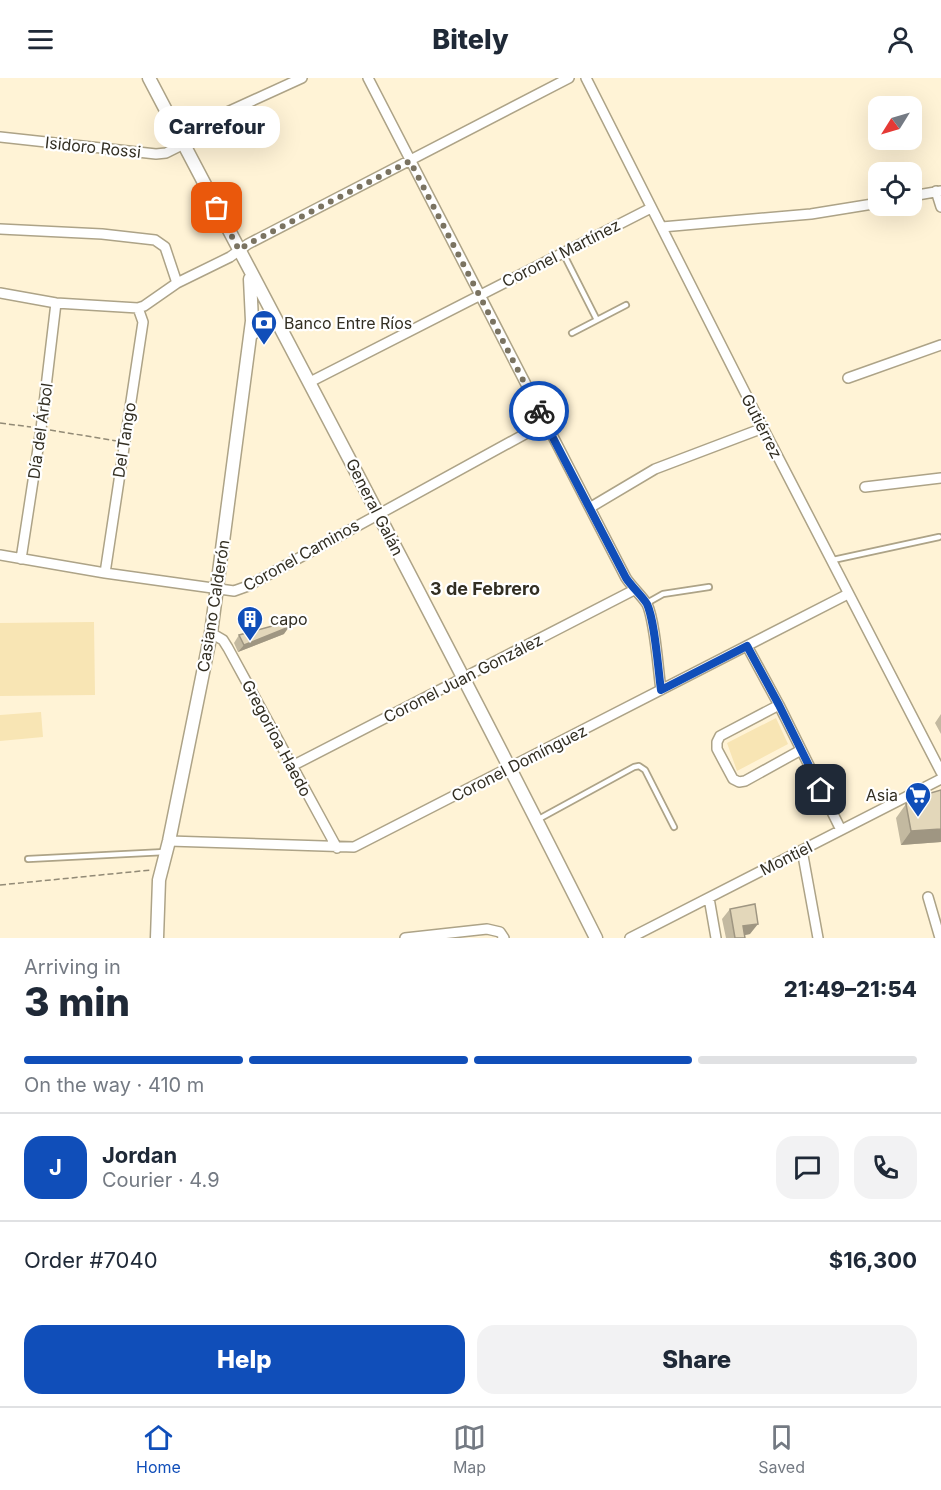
<!DOCTYPE html>
<html lang="en">
<head>
<meta charset="utf-8">
<style>
	body { margin:0; font-family:Inter,sans-serif; background:#f2f2f3; color:#1f2937; height:100vh; display:flex; flex-direction:column; font-size:22px; white-space:nowrap }
	* { box-sizing:border-box; margin:0 }
	p { font-size:20px; color:#747a83 }
	.icon { flex:none; width:33px; height:33px; fill:none; stroke:currentColor; stroke-width:2; stroke-linecap:round; stroke-linejoin:round }
	.map { position:relative; height:860px; overflow:hidden }
	.panel { display:flex; flex-direction:column; background:#fff; flex:1 }
	.panel>* { flex:none }
	.needle { width:39px; rotate:233deg }
	.controls { position:absolute; left:868px; top:18px; display:grid; gap:12px }
	.controls a { display:grid; place-items:center; width:54px; height:54px; border-radius:12px; background:#fff; box-shadow:0 6px 24px #0002; font-size:30px }
	.pin { position:absolute; display:grid; place-items:center; width:51px; height:51px; color:#fff; margin:-26px; border-radius:12px; box-shadow:0 3px 9px #0006 }
	.courier { position:absolute; display:grid; place-items:center; width:60px; height:60px; margin:-30px; border:4px solid #104eb9; border-radius:50%; background:#fff; color:#222; box-shadow:0 2px 8px #0007 }
	.bubble { position:absolute; height:42px; border-radius:18px; background:#fff; box-shadow:0 6px 24px #0002; font-size:20px; font-weight:800; line-height:42px; text-align:center }
	.head em { font-style:normal; font-weight:800 }
	.head div { display:flex; flex-direction:column-reverse }
	.head { display:flex; align-items:center; justify-content:space-between; height:102px; padding:0 24px }
	h1 { font-size:39px; font-weight:800; line-height:45px }
	.bar { display:grid; grid-template-columns:repeat(4,1fr); gap:9px 6px; align-content:center; height:72px; padding:0 24px }
	.bar i { height:8px; border-radius:4px; background:#e0e1e3 }
	.bar .selected { background:#104eb9 }
	.bar p { grid-column:span 4 }
	.line { display:flex; align-items:center; gap:15px; padding:0 24px; border-top:2px solid #e0e1e3 }
	.line div { flex:1 }
	.round { display:grid; place-items:center; flex:none; width:63px; height:63px; border-radius:18px; background:#f2f2f3 }
	.primary-button { display:flex; gap:12px; margin-top:auto; padding:12px 24px }
	.primary-button a { flex:1; height:69px; border-radius:18px; background:#104eb9; color:#fff; font-size:24px; font-weight:800; line-height:69px; text-align:center }
	.primary-button a+a { background:#f2f2f3; color:#1f2937 }
	header { display:flex; justify-content:space-between; align-items:center; height:78px; padding:0 24px; background:#fff; font-size:27px; font-weight:800 }
	.tabs { display:flex; justify-content:space-around; align-items:center; height:84px; border-top:2px solid #e0e1e3; background:#fff; font-size:16px; color:#747a83 }
	.tabs a { display:grid; justify-items:center; gap:3px }
	.tabs .selected { color:#104eb9 }
	.map>svg:first-child { display:block }
	.green { fill:#f8e5b4 }
	.lines { fill:none; stroke-linecap:round; stroke-linejoin:round }
	.service-casing { stroke:#ada387; stroke-width:8 }
	.minor-casing { stroke:#ada387; stroke-width:12 }
	.tertiary-casing { stroke:#ada387; stroke-width:15 }
	.path { stroke:#928a76; stroke-width:1.5; stroke-dasharray:6 3; stroke-linecap:butt }
	.service { stroke:#fff; stroke-width:4.5 }
	.minor { stroke:#fff; stroke-width:9 }
	.tertiary { stroke:#fff; stroke-width:12 }
	.wall { fill:#c3b9a0 }
	.shaded-wall { fill:#9f9682 }
	.building { fill:#e3d7ba; stroke:#9f9682; stroke-width:1.5 }
	.done { stroke:#7a7361; stroke-width:6; stroke-dasharray:0 10.8 }
	.route { stroke:#104eb9; stroke-width:8 }
	.labels { text-anchor:middle; stroke-width:4.5; stroke-linejoin:round; paint-order:stroke }
	.street-label { font-size:16px; fill:#322e22; stroke:#fff }
	.poi-label { font-size:16px; fill:#322e22; stroke:#fff; text-anchor:start }
	.neighbourhood-label { font-size:18px; font-weight:bold; fill:#322e22; stroke:#fff }
</style>
</head>
<body>
<header><svg class="icon" aria-label="menu" viewBox="0 0 24 24"><path d="M4 6h16M4 12h16M4 18h16"/></svg>Bitely<svg class="icon" aria-label="person" viewBox="0 0 24 24"><circle cx="12" cy="8" r="4"/><path d="M4 21q1-7 8-7t8 7"/></svg></header>
<div class="map">
<svg width="941" height="860" viewBox="0 0 941 860">
	<rect width="100%" height="100%" fill="#fff3d6"/>
	<path class="green" d="M94,544l1,73 -95,1v-73z
		M41,634l2,25 -43,4v-26z
		M776,640l12,26 -51,27 -10,-28z"/>
	<g class="lines">
		<g class="service-casing">
			<path id="service" d="M563,175l34,67
				M572,255l54,-28
				M833,482l106,-23
				M647,525l16,-9 46,-7
				M537,742l97,-53 5,-1 6,4 29,57
				M28,781l137,-7"/>
		</g>
		<g class="minor-casing">
			<path id="minor" d="M368,0l258,500c6,9 16,18 21,26 8,17 11,65 14,86
				M586,0l177,350 178,344
				M179,56l123,-56
				M0,59l156,17 10,-1 18,-9
				M936,113l5,16
				M912,118l29,-5
				M662,149l149,-13 68,-11
				M0,151l102,5 53,6 10,7 12,36
				M0,215l56,10 82,5 6,-2 33,-23 53,-26 18,-13 321,-166
				M848,300l93,-33
				M310,304l341,-174
				M865,409l76,-9
				M591,429l64,-38 108,-41
				M0,477l105,18 129,18 14,-5 297,-163
				M21,481l20,-130 15,-126
				M105,495l38,-251 -5,-14
				M211,555l12,7 5,8 109,200
				M747,568l32,59 62,125
				M779,627l-59,31 -3,6v7l16,30 6,3 6,-1 56,-31
				M292,688l342,-176
				M169,763l185,6 494,-253
				M802,772l16,88
				M928,819l12,41
				M709,820l7,40
				M405,860l82,-9 13,3 4,6
				M630,860l311,-159"/>
		</g>
		<g class="tertiary-casing">
			<path id="tertiary" d="M149,0c150,286 302,571 447,860
				M251,257l12,-15 5,-1 12,7
				M157,860l2,-58 10,-39 42,-208 41,-312 -2,-42"/>
		</g>
		<path class="path" d="M0,345l31,4
			M50,352l67,11
			M0,807l151,-15"/>
		<use href="#service" class="service"/>
		<use href="#minor" class="minor"/>
		<use href="#tertiary" class="tertiary"/>
	</g>
	<path class="wall" d="M284,556l-46,18 -4,-9 5,-8z
		M941,636v20l-6,-11z
		M941,712v52l-40,3 -5,-27 10,-14z
		M730,831l20,25 -5,1v3h-19l-4,-19z"/>
	<path class="shaded-wall" d="M289,549l-5,7 -46,18 6,-7z
		M941,751v13l-40,3 10,-14z
		M758,846l-8,10 -15,3 8,-11z"/>
	<path class="building" d="M287,544l2,5 -45,18 -5,-10z
		M941,712v39l-30,2 -5,-27 11,-7z
		M755,826l3,20 -15,2 2,12h-10l-5,-29z"/>
	<g class="lines">
		<path class="done" d="M217,130l22,42 9,-6 162,-83 129,250"/>
		<path class="route" d="M539,333l87,167c6,9 16,18 21,26 8,17 11,65 14,86l86,-44 32,59 42,85"/>
	</g>
	<defs>
		<g id="bank-pin" transform="scale(1.35)"><path d="M0 17L-7.5 6A9.5 9.5 0 1 1 7.5 6Z" fill="#104eb9" stroke="#fff"/><path d="M-6-4H6V4H-6ZM0-2.3a2.3 2.3 0 1 0 0 4.6a2.3 2.3 0 1 0 0-4.6Z" fill="#fff"/></g>
		<g id="building-pin" transform="scale(1.35)"><path d="M0 17L-7.5 6A9.5 9.5 0 1 1 7.5 6Z" fill="#104eb9" stroke="#fff"/><path d="M-4-6H4V6H1V3H-1V6H-4ZM-2.5-4.3h1.7v1.8h-1.7ZM.8-4.3h1.7v1.8H.8ZM-2.5-1h1.7V.8h-1.7ZM.8-1h1.7V.8H.8Z" fill="#fff"/></g>
		<g id="supermarket-pin" transform="scale(1.35)"><path d="M0 17L-7.5 6A9.5 9.5 0 1 1 7.5 6Z" fill="#104eb9" stroke="#fff"/><path d="M-6-5.5h2.5l.6 2H6L4.5 2H-2.5L-4.4-4H-6ZM-1.5 3.2a1.3 1.3 0 1 0 .1 0ZM3 3.2a1.3 1.3 0 1 0 .1 0Z" fill="#fff"/></g>
	</defs>
	<g fill-rule="evenodd">
		<use href="#bank-pin" x="264" y="245"/>
		<use href="#building-pin" x="250" y="541"/>
		<use href="#supermarket-pin" x="918" y="717"/>
	</g>
	<g class="labels">
		<g class="street-label">
			<text transform="translate(93 69) rotate(6)" y="6">Isidoro Rossi</text>
			<text transform="translate(561 175) rotate(-27)" y="6">Coronel Martínez</text>
			<text transform="translate(762 348) rotate(63)" y="6">Gutiérrez</text>
			<text transform="translate(40 353) rotate(-82)" y="6">Día del Árbol</text>
			<text transform="translate(124 362) rotate(-81)" y="6">Del Tango</text>
			<text transform="translate(375 429) rotate(63)" y="6">General Galán</text>
			<text transform="translate(301 477) rotate(-29)" y="6">Coronel Caminos</text>
			<text transform="translate(213 528) rotate(-81)" y="6">Casiano Calderón</text>
			<text transform="translate(463 600) rotate(-27)" y="6">Coronel Juan González</text>
			<text transform="translate(277 660) rotate(62)" y="6">Gregorioa Haedo</text>
			<text transform="translate(519 685) rotate(-27)" y="6">Coronel Domínguez</text>
			<text transform="translate(786 780) rotate(-27)" y="6">Montiel</text>
		</g>
		<g class="poi-label">
			<text x="284" y="251">Banco Entre Ríos</text>
			<text x="270" y="547">capo</text>
			<text x="898" y="723" text-anchor="end">Asia</text>
		</g>
		<g class="neighbourhood-label">
			<text x="485" y="517">3 de Febrero</text>
		</g>
	</g>
</svg>
<div class="controls">
<a><svg class="needle" viewBox="-14 -14 28 28"><path d="M0-13l5 13h-10z" fill="#e53935"/><path d="M0 13l5-13h-10z" fill="#747a83"/></svg></a>
<a><svg class="icon" aria-label="locate" viewBox="0 0 24 24"><circle cx="12" cy="12" r="6"/><path d="M12 2v4M12 18v4M2 12h4M18 12h4"/></svg></a>
</div>
<div class="pin" style="left:217px;top:130px;background:#ea580c"><svg class="icon" aria-label="bag" viewBox="0 0 24 24"><path d="M5 8h14l-1 12H6zM9 8a3 3 0 0 1 6 0"/></svg></div>
<div class="pin" style="left:821px;top:712px;background:#1f2937"><svg class="icon" aria-label="home" viewBox="0 0 24 24"><path d="M3 11l9-7 9 7M6 9v11h12V9"/></svg></div>
<div class="courier" style="left:539px;top:333px"><svg class="icon" aria-label="bike" viewBox="0 0 24 24"><circle cx="6" cy="16" r="4"/><circle cx="18" cy="16" r="4"/><path d="M6 16l4-8h5l3 8M10 8l3 8H6M13 5h3"/></svg></div>
<div class="bubble" style="left:154px;top:28px;width:126px">Carrefour</div>
</div>
<section class="panel">
<div class="head"><div><h1>3 min</h1><p>Arriving in</p></div><em>21:49–21:54</em></div>
<div class="bar"><i class="selected"></i><i class="selected"></i><i class="selected"></i><i></i><p>On the way · 410 m</p></div>
<div class="line" style="height:108px"><b class="round" style="background:#104eb9;color:#fff">J</b><div><b>Jordan</b><p>Courier · 4.9</p></div><a class="round"><svg class="icon" aria-label="chat" viewBox="0 0 24 24"><path d="M4 5h16v11H9l-5 4z"/></svg></a><a class="round"><svg class="icon" aria-label="phone" viewBox="0 0 24 24"><path d="M5 4h4l2 5-3 2q2 4 5 5l2-3 5 2v4C11 20 4 13 5 4z"/></svg></a></div>
<div class="line" style="height:78px"><div>Order #7040</div><b>$16,300</b></div>
<div class="primary-button"><a>Help</a><a>Share</a></div>
</section>
<nav class="tabs">
<a class="selected"><svg class="icon" aria-label="home" viewBox="0 0 24 24"><path d="M3 11l9-7 9 7M6 9v11h12V9"/></svg>Home</a>
<a><svg class="icon" aria-label="map" viewBox="0 0 24 24"><path d="M3 6l6-2 6 2 6-2v14l-6 2-6-2-6 2zM9 4v14M15 6v14"/></svg>Map</a>
<a><svg class="icon" aria-label="saved" viewBox="0 0 24 24"><path d="M7 4h10v16l-5-4-5 4z"/></svg>Saved</a>
</nav>
</body>
</html>
